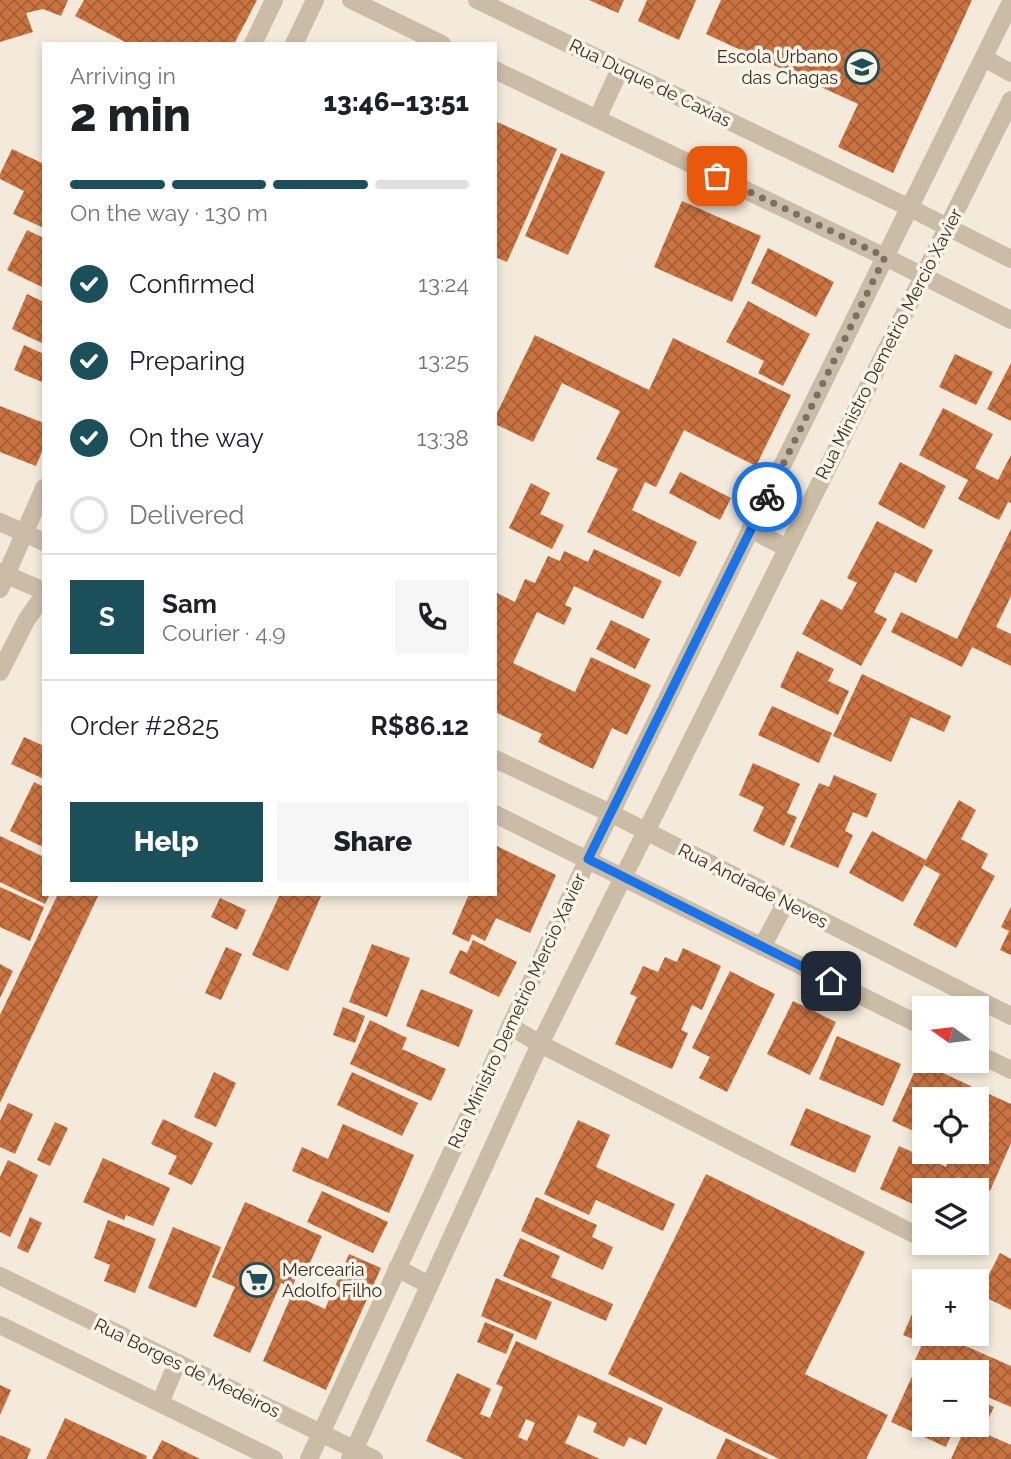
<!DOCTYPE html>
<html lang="en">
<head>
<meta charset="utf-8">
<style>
	body { margin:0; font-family:Raleway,sans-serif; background:#f6f6f6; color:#202124; height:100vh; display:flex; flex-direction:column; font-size:26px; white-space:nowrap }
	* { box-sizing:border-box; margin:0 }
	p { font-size:23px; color:#757577 }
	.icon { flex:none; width:38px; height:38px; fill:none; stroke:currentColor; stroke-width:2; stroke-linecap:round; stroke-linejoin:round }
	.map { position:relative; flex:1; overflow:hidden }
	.panel { position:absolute; left:42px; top:42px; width:455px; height:854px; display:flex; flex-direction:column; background:#fff; border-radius:0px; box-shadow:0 4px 10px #0003 }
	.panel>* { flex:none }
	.needle { width:46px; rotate:284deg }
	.tools { position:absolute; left:912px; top:996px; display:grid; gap:14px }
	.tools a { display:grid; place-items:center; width:77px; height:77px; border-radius:0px; background:#fff; box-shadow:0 4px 10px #0003; font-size:35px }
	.pin { position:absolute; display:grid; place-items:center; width:60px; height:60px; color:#fff; margin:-30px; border-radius:14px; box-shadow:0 4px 10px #0006 }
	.courier { position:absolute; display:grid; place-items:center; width:70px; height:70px; margin:-35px; border:5px solid #1a73e8; border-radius:50%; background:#fff; color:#222; box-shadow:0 2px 9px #0007 }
	.head em { font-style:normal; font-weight:800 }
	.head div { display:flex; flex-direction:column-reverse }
	.head { display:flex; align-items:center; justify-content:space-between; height:119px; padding:0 28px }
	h1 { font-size:46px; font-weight:800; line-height:52px }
	.bar { display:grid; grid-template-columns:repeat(4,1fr); gap:10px 7px; align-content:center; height:84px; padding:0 28px }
	.bar i { height:9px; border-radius:5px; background:#e0e0e0 }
	.bar .on { background:#1b4f5a }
	.bar p { grid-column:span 4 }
	.line { display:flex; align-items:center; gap:18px; padding:0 28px; border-top:2px solid #e0e0e0 }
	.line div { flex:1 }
	.round { display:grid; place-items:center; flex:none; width:74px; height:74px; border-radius:0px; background:#f6f6f6 }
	ol { padding:0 28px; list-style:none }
	li { display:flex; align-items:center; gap:21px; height:77px }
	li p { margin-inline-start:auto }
	li .icon { padding:7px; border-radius:50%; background:#1b4f5a; color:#fff; stroke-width:4 }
	li:last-child { color:#757577 }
	li i { width:38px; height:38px; border:4px solid #e0e0e0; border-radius:50% }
	.action { display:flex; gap:14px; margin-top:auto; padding:14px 28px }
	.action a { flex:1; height:80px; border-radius:0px; background:#1b4f5a; color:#fff; font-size:28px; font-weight:800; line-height:80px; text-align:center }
	.action a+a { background:#f6f6f6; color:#202124 }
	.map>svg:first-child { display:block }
	.building { fill:url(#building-cross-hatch); fill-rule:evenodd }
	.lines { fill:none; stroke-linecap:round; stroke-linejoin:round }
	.minor { stroke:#cbbca6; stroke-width:18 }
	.done { stroke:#797066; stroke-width:7; stroke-dasharray:0 12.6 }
	.route { stroke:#1a73e8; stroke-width:9 }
	.labels { text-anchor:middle; stroke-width:7; stroke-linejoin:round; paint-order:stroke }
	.poi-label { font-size:18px; fill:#372e27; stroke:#faf4e8; text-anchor:end }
	.street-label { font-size:18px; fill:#372e27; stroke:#faf4e8 }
</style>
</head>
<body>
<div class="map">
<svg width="1011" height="1459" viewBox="0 0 1011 1459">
	<defs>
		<pattern id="building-cross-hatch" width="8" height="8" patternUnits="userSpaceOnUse" patternTransform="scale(1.75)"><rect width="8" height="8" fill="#ca7341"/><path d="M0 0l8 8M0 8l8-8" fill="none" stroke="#a55f36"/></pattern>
	</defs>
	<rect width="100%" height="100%" fill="#f3eadb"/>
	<path class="building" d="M0,0h68l-7,16 -18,-7 -17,4 7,19 -33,10z
		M84,0h173l-23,44h-105l-54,-28z
		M589,0h35l-6,13z
		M647,0h49l-17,40 -41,-19z
		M721,0h251l-79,173 -55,-26 20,-43 -152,-70z
		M495,121l62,28 -50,113 -12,-5z
		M12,149l32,15v64l-31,-14 11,-23 -24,-12v-5z
		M561,153l44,19 -37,83 -43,-19z
		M682,201l79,35 -29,66 -78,-35z
		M27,230l17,8v50l-37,-18z
		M768,248l66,34 -18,35 -65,-34z
		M27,294l17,8v42l-32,-15z
		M748,301l62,33 -27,52 -25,-13 6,-12 -38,-19z
		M535,335l114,55 24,-52 118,57 -35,71 -72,-36 -28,57 -11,-5 -13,28 65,32 -17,35 -93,-45 31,-63 -22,-10 24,-48 -58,-28 -29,59 -38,-18v-7z
		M24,345l20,9v29l-30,-13z
		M955,354l38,18 -17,33 -37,-18z
		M1011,363v58l-24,-12z
		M0,406l44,17v24l-8,19 -36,-14z
		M943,408l50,26 -18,34 23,12 13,-25v48l-3,-1 -9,18 -41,-21 10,-19 -49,-25z
		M900,462l46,24 -22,43 -46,-25z
		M680,472l51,26 -11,22 -51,-27z
		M531,483l19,10 -10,21 24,11 -12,24 -43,-21z
		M877,521l56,29 -17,33 -21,-11 -21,40 13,7 -26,47 -59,-32 19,-35 21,11 15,-27 -10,-5z
		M1011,529v67l-15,31 15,7v32l-39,-19 -10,20 -71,-35 10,-20 56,27z
		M594,549l68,32 -19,38 -69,-33 -9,19 7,3 -8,17 -27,-13 -24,51 62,29 16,-35 60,28 -24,50 -15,-7 -19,41 -55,-27 4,-8 -47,-22v-120l20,10 10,-23 10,4 13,-27 12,5 4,-10 24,11z
		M611,620l39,19 -15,30 -39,-20z
		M797,651l37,18 -6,12 21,10 -11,24 -58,-28z
		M862,674l89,42 -7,16 -33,-15 -20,45 -58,-26z
		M772,706l60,27 -13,30 -61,-28z
		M24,737l20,9v33l-33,-15z
		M753,763l47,21 -13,29 10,4 -13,29 -31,-15 11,-24 -25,-12z
		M834,775l43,19 -10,24 -14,-6 -8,19 8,4 -15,33 -48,-21 29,-64 10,4z
		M34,782l10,5 -1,60 -33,-16z
		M959,800l17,10 -15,29 27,15 -7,14 14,8 -39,72 -43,-23 27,-51 -16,-9 -21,37 -54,-29 23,-42 54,29z
		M0,836l44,21v37h6l-5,10 -45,-22z
		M495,845l61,30 -26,58 -34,-15 -11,23 -13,-7 -3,8 -17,-8 17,-40h26z
		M0,887l44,20 -14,34 -30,-14z
		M58,894h41l-99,209v-88z
		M280,894h42l-34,77 -36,-16z
		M220,898l26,12 -9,20 -26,-13z
		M1011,907v48l-11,-5 9,-19 -8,-4z
		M473,940l44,22 -18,35 -50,-24 11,-23 7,3z
		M372,944l38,14 -23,59 -38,-15z
		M226,947l16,7 -21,46 -16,-7z
		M683,948l38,18 -19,44 -10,-5 -11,25 7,3 -16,36 -57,-25 22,-47 -7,-3 13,-28 15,6 7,-15 12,5z
		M0,964l13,7 -13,27z
		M730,971l45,23 -48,98 -28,-14 11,-21 -18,-9z
		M421,989l52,21 -14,37 -53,-21z
		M793,1001l43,21 -26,53 -43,-21z
		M343,1007l22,9 -10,27 -22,-8z
		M370,1020l37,18 -5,11 44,20 -15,32 -81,-37z
		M837,1036l64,28 -18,42 -64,-27z
		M919,1062l52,24 -5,13h-42v37l-32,-15z
		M214,1072l22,11 -20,44 -22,-10z
		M352,1072l66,31 -16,33 -65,-31z
		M980,1090l31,14v39l-21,48 -32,-14 -6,13h-28v19l-44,-20 19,-43 47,21 7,-15h23v-54z
		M8,1103l25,11 -18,40 -15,-7v-26z
		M806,1108l65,28 -16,37 -65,-28z
		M163,1119l50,24 -21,42 -24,-11 9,-18 -26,-12z
		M578,1120l32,15 -14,32 79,37 -12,27 -67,-31 -7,15 -45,-21z
		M55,1122l13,6 -18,38 -13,-6z
		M343,1124l71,31 -25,58 -97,-42 10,-24 26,12z
		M103,1158l67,30 -17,38 -27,-11 -2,5 -41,-18z
		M8,1160l30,15 -28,62 -10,-5v-55z
		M706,1174l159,78 -60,122 83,41 -22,44h-87l-171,-85z
		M322,1191l66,31 -15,31 -66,-31z
		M536,1197l61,28 -5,12 21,10 -10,23 -82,-39z
		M245,1202l77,34 -18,40 -6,-3 -6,15 -11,-5 -31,70 -37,-17 22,-49 -23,-10z
		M30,1217l12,6 -14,30 -11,-5z
		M108,1220l48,19 -21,54 -31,-12 6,-16 -16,-7z
		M173,1227l48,20 -25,61 -48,-20z
		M520,1238l40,18 -9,21 62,27 -7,17 -103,-45z
		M1000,1253l11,6v51l-32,-16z
		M349,1254l32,14 -55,122 -63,-29 29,-67 33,15z
		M496,1278l56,24 -16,38 -55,-24z
		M922,1291l2,1v42h41l-4,10 50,22v41l-35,-15v-20h-45l-18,-8 10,-21 -20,-8z
		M485,1322l29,12 -8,20 -29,-12z
		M516,1341l147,67 -17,37 -17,-8 -5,10 -31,-15 4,-9 -19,-8 -13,28 35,16h-136l-38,-18 31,-68 34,16 -11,25 10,4 13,-31 -7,-3zM526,1419l9,4 -8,18 -9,-4z
		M915,1370l9,5v49h32l-10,23 -55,-25z
		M0,1385l11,5 -11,25z
		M976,1399l18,8 -12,25 29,13v14h-60l16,-35h9z
		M65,1418l82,38 -1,3h-100z
		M0,1435l31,14 -4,10h-27z
		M726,1438l43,21h-53z
		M162,1440l38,19h-48z"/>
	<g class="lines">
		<path class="minor" d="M351,0l91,44
			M477,0l433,208 101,51
			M253,44l21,-44
			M294,44l21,-44
			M984,58l27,15
			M495,70l390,187 126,63
			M597,119l23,-50
			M0,522l44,20
			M750,529l37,19
			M0,572l44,19
			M0,589l44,-101
			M0,672l27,-53 17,-24
			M495,759l117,55 399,202
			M495,814l429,213
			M762,947l24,-45
			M510,1026l30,18 374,190
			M976,1053l35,17
			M397,1268l32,17
			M0,1276l374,183
			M0,1325l274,134
			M160,1403l17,-40
			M309,1459l279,-600 423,-857
			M350,1459l190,-415 471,-944"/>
	</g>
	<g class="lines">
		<path class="done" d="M717,176l168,81 -118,240"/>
		<path class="route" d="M767,497l-179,362 243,122"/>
	</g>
	<defs>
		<g id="school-ring" transform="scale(1.75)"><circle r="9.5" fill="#faf4e8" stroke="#1b4f5a" stroke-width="1.5"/><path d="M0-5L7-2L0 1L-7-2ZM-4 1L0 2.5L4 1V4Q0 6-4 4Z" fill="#1b4f5a"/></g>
		<g id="supermarket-ring" transform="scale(1.75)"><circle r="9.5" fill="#faf4e8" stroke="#1b4f5a" stroke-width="1.5"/><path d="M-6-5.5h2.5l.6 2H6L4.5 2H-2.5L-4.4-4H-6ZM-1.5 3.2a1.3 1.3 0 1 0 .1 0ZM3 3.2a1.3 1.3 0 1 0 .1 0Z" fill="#1b4f5a"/></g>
	</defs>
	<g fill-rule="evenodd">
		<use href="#school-ring" x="862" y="67"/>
		<use href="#supermarket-ring" x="257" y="1280"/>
	</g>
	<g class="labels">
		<g class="poi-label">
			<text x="838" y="63">Escola Urbano<tspan x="838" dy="21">das Chagas</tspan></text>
			<text x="282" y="1276" text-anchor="start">Mercearia<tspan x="282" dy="21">Adolfo Filho</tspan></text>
		</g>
		<g class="street-label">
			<text transform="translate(650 83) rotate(26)" y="6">Rua Duque de Caxias</text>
			<text transform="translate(889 344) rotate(-63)" y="6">Rua Ministro Demetrio Mercio Xavier</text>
			<text transform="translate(753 886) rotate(27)" y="6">Rua Andrade Neves</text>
			<text transform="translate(517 1011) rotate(-65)" y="6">Rua Ministro Demetrio Mercio Xavier</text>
			<text transform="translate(187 1368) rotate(26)" y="6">Rua Borges de Medeiros</text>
		</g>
	</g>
</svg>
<div class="tools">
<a><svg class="needle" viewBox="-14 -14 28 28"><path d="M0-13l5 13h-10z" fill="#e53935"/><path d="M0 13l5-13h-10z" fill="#757577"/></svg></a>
<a><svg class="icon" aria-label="locate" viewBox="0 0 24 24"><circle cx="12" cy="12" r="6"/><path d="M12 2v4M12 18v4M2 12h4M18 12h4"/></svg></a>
<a><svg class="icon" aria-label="layers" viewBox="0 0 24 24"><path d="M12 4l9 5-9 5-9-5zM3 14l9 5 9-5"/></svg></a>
<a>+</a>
<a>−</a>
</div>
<div class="pin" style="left:717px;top:176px;background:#ea580c"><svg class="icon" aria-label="bag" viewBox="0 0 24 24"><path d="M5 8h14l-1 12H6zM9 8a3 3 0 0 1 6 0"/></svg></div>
<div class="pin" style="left:831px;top:981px;background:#1f2937"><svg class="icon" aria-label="home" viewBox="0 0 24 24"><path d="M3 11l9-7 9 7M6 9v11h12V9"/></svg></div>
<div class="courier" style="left:767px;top:497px"><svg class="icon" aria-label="bike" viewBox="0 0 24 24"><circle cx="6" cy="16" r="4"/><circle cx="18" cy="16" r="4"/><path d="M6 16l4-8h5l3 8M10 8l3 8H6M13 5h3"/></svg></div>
<section class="panel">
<div class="head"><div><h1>2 min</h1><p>Arriving in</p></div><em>13:46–13:51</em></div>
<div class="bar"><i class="on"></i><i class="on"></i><i class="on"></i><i></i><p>On the way · 130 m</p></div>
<ol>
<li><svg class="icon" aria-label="check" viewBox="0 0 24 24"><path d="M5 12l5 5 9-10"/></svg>Confirmed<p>13:24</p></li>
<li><svg class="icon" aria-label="check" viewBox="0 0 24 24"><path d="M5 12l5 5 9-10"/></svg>Preparing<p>13:25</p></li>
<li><svg class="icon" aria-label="check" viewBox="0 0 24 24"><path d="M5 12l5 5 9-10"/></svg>On the way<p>13:38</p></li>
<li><i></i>Delivered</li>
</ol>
<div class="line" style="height:126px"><b class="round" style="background:#1b4f5a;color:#fff">S</b><div><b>Sam</b><p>Courier · 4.9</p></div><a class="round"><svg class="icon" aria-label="phone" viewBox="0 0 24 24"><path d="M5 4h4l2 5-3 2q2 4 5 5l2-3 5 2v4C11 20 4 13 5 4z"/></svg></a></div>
<div class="line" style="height:91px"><div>Order #2825</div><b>R$86.12</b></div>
<div class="action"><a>Help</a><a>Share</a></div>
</section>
</div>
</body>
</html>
